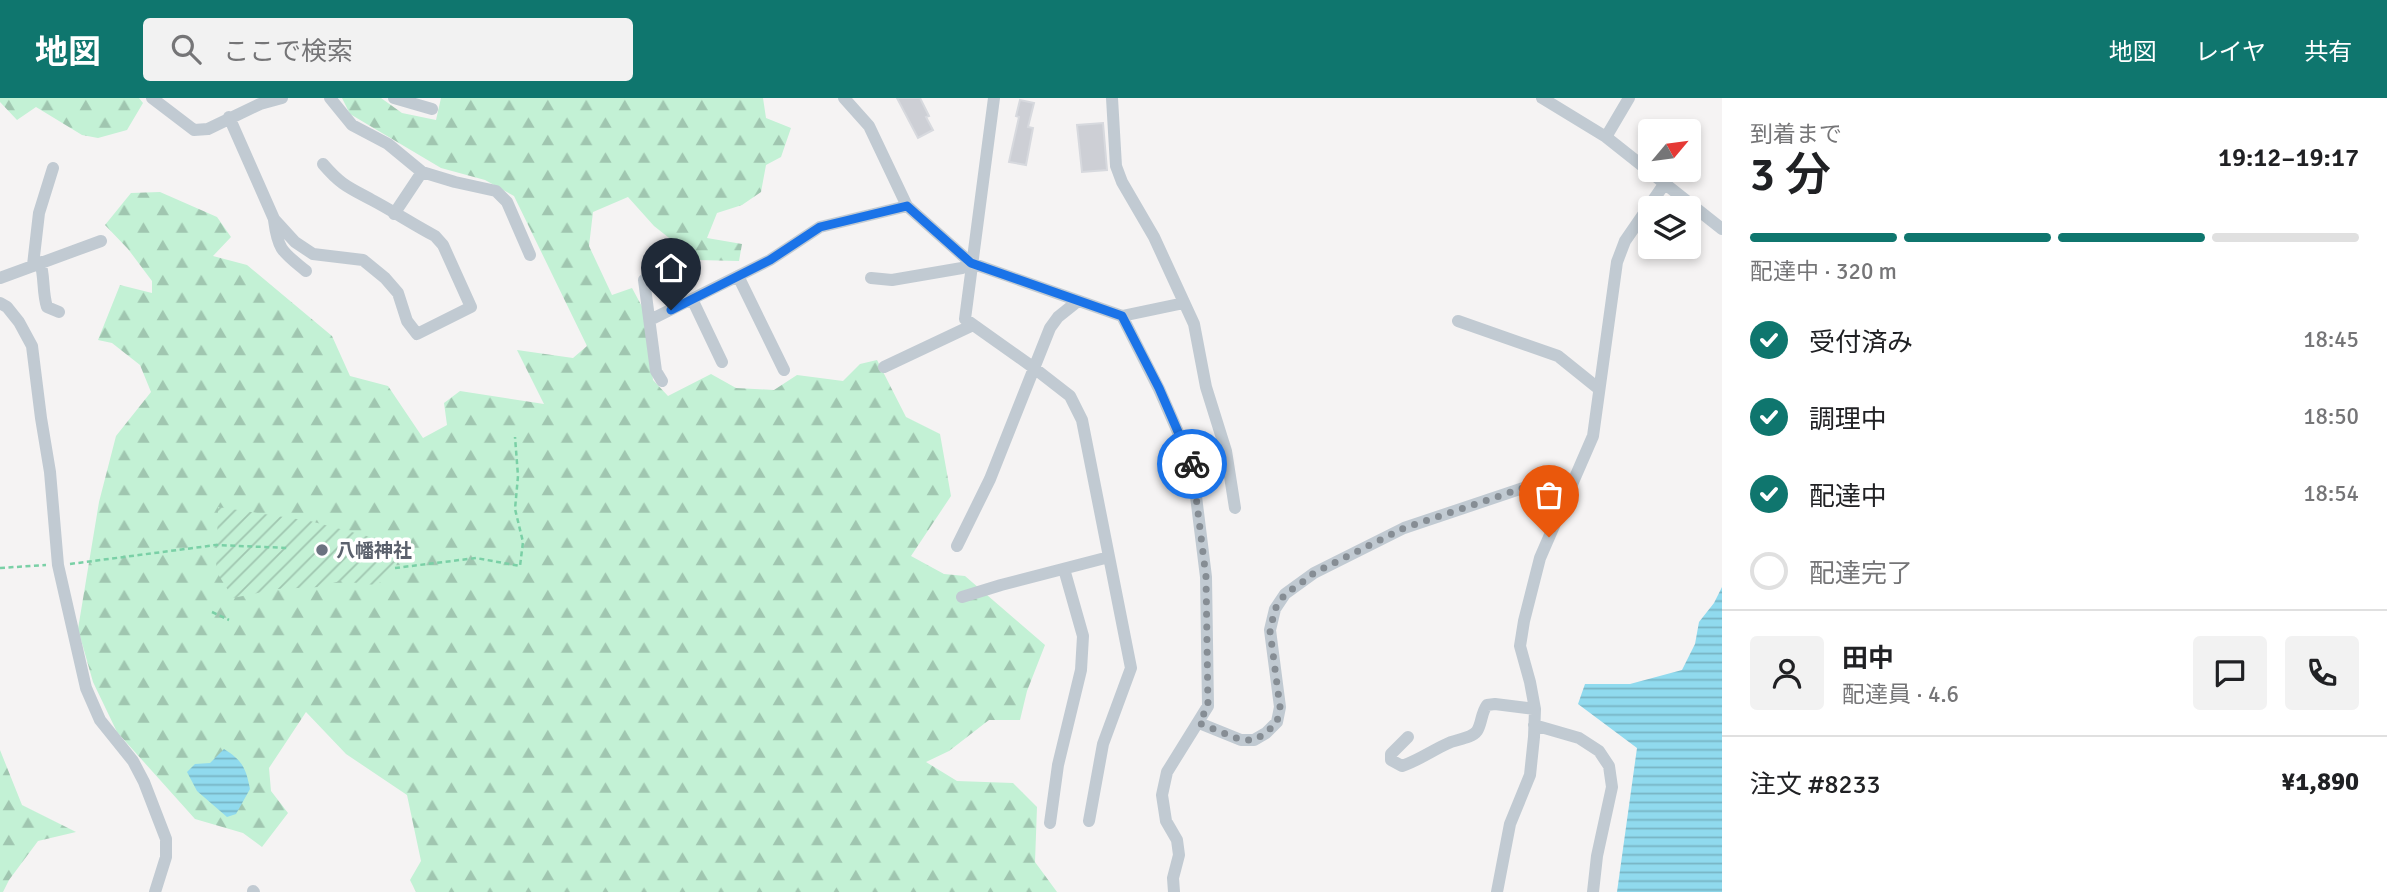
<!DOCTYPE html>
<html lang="ja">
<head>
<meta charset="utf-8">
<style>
	body { margin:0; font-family:Signika,"Noto Sans JP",sans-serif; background:#f2f2f2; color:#202124; height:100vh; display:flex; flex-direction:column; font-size:26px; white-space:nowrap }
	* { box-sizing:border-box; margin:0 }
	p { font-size:23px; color:#757577 }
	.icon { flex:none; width:38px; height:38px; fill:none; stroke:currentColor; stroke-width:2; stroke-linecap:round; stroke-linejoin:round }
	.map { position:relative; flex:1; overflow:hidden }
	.side { display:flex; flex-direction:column; background:#fff; width:665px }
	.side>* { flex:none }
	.needle { width:46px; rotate:61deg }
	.tools { position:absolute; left:1638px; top:21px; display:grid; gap:14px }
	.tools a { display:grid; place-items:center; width:63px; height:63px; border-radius:7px; background:#fff; box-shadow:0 4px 10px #0003; font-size:35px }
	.pin { position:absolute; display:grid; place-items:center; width:60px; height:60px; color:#fff; margin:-72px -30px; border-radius:50% 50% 50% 0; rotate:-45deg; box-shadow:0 0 7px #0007 }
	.pin .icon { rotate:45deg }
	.courier { position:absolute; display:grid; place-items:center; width:70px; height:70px; margin:-35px; border:5px solid #1a73e8; border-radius:50%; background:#fff; color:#222; box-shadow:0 2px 9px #0007 }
	.head em { font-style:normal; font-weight:600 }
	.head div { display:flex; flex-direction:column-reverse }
	.head { display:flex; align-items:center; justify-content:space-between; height:119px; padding:0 28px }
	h1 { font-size:46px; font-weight:600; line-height:52px }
	.bar { display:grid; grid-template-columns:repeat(4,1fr); gap:10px 7px; align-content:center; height:84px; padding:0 28px }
	.bar i { height:9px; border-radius:5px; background:#e0e0e0 }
	.bar .selected { background:#0f766e }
	.bar p { grid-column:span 4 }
	.line { display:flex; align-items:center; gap:18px; padding:0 28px; border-top:2px solid #e0e0e0 }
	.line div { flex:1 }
	.round { display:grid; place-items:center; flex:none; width:74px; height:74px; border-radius:7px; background:#f2f2f2 }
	ol { padding:0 28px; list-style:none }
	li { display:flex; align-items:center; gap:21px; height:77px }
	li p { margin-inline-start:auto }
	li .icon { padding:7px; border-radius:50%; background:#0f766e; color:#fff; stroke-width:4 }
	li:last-child { color:#757577 }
	li i { width:38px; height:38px; border:4px solid #e0e0e0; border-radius:50% }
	header { display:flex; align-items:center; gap:42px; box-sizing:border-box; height:98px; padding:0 35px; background:#0f766e; color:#fff }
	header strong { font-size:33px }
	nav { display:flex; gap:38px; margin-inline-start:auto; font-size:24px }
	.search { width:490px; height:63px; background:#f2f2f2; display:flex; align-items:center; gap:18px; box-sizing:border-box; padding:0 24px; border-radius:7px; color:#757577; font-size:26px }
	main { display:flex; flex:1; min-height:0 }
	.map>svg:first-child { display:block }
	.forest { fill:url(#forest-firs) }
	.garden { fill:url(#garden-furrows) }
	.water { fill:url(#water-rules) }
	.building { fill:#cdcfd5; stroke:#d7d9de; stroke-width:2 }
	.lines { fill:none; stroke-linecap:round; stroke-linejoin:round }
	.path { stroke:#7ad0a6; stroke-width:2.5; stroke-dasharray:5 3.5; stroke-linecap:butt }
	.street { stroke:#c1cad2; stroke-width:12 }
	.done { stroke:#868d94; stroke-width:7; stroke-dasharray:0 12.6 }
	.route { stroke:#1a73e8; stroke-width:9 }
	.worship-dot { fill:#6b7280; stroke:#fff; stroke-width:2.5 }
	.labels { text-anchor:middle; stroke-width:7; stroke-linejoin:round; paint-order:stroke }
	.worship-label { font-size:19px; font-weight:bold; fill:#5b616d; stroke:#fff; text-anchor:start }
</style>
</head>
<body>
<header>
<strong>地図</strong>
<div class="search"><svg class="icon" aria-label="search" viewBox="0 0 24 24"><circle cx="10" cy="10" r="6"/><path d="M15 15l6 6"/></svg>ここで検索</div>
<nav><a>地図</a><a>レイヤ</a><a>共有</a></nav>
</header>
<main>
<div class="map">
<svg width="1722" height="794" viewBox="0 0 1722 794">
	<defs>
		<pattern id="forest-firs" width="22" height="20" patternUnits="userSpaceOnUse" patternTransform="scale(1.75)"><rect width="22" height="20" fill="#c3f1d5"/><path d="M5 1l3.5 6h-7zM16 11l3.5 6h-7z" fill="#a0c6b0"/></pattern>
		<pattern id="garden-furrows" width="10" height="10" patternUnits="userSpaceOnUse" patternTransform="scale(1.75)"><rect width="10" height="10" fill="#c3f1d5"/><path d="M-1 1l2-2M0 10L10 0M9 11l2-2" fill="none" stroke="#a0c6b0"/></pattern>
		<pattern id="water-rules" width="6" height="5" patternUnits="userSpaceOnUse" patternTransform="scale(1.75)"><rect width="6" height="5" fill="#90daee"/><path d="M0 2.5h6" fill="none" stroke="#78b4c4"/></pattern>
	</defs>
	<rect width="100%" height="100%" fill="#f5f3f3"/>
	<path class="forest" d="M0,0h139l4,5 -16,27 -29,8 -16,-3 -46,-28 -19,13 -17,-18z
		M342,0h39l21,15 34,7 5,-22h322l3,20 25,10 -10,29 -15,8 -5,27 -19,13 -25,8 -10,25 35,6 -3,17 -42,-1 -43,-34 -26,-29 -35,15 -4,34 23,49 20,-7 14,26 7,66 15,16 43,-22 25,14 38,2 23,-15 46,6 17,-17 17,-4 29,57 34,17 11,62 -40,60 33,18 21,2 80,69 -18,46 -7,29h-31l-40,31 -23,11 31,19 56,2 24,24 -2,55 22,30h-641l-6,-12 11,-19 -14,-66 -61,-41 -40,-42 -37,56 2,23 17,22 -26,34 -19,-14 -48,-14 -78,-87 -24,-50 -15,-53 21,-127 17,-66 35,-44 -11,-27 -28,-22 -14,-3 22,-55 32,8v-12l-24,-32 -23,-24 26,-32 29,-1 57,25 14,20 -18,19 34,9 85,71 18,40 38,10 35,52 24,-13 -3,-22 16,-12 84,13 -27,-54 56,8 14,-12 -73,-150 -29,-16 -44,-12 -91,-54z
		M0,652l22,55 54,27 -38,9 -29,39 -6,12h-3z"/>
	<path class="garden" d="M218,409l92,14 87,23 2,15 -8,18 -16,8 -35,-4 -21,6 -42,2 -44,9 -17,-27z"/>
	<path class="water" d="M1722,489v305h-105l20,-144 -59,-44 7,-20h45l52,-14 13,-26 4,-22 15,-19z
		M224,651c18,11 22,19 26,40l-14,25 -9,3 -30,-26 -10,-19 8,-8 15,-1z"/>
	<path class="building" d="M897,0h23l9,18 -3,1 7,13 -15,8z
		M1020,2l14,3 -6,24 5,1 -7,37 -17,-3 10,-45 -3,-1z
		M1103,25l4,47 -25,2 -5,-47z"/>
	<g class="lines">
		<path class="path" d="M70,466l146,-19 73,3
			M0,470l46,-3
			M395,470l81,-10 44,8 3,-24 -8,-33 3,-33 -3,-39
			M212,514l17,8"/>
		<path class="street" d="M152,0l42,32 14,-1 52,-25 22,-6
			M330,0l22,27 36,19 34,28 33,10 41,9 11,11 23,53
			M394,0l38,11
			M844,0l25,28 38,80 64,57 151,53 62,-13
			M994,0l-29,221 69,49 36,28 12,24 49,248 -28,76 -14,77
			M1112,0l4,68 6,16 32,55 40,87 12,63 20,64 9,57
			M1542,0l64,39 116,92
			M229,19l45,102 21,23 18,12 50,6 22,18 13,15 9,28 10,13 54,-27 -28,-62 -8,-9c-21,-11 -42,-25 -63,-36 -24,-13 -31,-15 -49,-36
			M1606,39l23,-39
			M394,116l28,-42
			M274,122c4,31 9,32 32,51
			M40,164c5,15 2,29 7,45l12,5
			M33,167l6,-52 14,-45
			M738,178l46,94
			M0,180l101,-37
			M871,180l21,2 70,-12 9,-5
			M644,182l12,91 6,10
			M692,201l30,63
			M0,205l7,4 12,15 13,24 9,72 9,54 8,93 28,123 14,32 33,41 11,21 22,57v18l-11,35
			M1122,218l37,73 33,75 14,113 2,129 -41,66 -5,23 4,26 11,19 2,15 -6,23 1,14
			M650,222l120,-60 50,-33 87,-21
			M1458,223l100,35 41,33
			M884,269l89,-42
			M957,448l33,-67 60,-151 8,-11 20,-16
			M962,499l39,-12 108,-28
			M1199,625l42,17h13l12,-7 11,-11 3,-15 -10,-77 5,-21 10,-15 29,-21 90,-45 134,-45 11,1 19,9
			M1534,627l45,13 20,13 10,15 3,21 -15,69 -4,36
			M1408,639l-17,17v6l11,6c18,-6 32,-17 49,-24 8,-3 21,-4 26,-11 5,-8 4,-18 10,-26l8,-1 40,5
			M1050,725l8,-58 23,-95 2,-34 -19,-67
			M253,793l1,1
			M1497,794l13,-68 20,-49 4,-38 1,-28 -5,-27 -10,-36 4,-25 16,-63 53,-122 24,-174 8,-21 40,-58"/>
	</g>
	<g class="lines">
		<path class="done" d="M1192,366l14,113 2,129 -9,17 42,17h13l12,-7 11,-11 3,-15 -10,-76 5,-22 10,-15 15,-10 14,-11 90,-45 134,-45 11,1 19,9 -19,44"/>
		<path class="route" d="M671,212l99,-50 50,-33 87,-21 64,57 151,53 37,72 33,76"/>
	</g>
	<circle class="worship-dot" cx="322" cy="452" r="7"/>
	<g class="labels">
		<g class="worship-label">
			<text x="336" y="459">八幡神社</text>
		</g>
	</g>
</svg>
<div class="tools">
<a><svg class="needle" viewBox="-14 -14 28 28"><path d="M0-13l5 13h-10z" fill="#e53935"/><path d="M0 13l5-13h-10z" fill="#757577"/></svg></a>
<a><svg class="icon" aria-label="layers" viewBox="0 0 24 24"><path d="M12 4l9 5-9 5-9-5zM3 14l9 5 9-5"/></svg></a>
</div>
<div class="pin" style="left:1549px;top:439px;background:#ea580c"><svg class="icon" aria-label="bag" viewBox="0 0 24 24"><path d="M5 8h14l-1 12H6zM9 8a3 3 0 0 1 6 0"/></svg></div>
<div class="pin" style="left:671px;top:212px;background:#1f2937"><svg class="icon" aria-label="home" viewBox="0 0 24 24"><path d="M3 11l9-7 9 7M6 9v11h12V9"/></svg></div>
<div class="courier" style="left:1192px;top:366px"><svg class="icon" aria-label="bike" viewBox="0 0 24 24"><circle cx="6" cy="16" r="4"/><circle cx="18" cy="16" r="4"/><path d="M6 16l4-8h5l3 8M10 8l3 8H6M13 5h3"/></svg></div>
</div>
<section class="side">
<div class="head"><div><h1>3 分</h1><p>到着まで</p></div><em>19:12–19:17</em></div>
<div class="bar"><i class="selected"></i><i class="selected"></i><i class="selected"></i><i></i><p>配達中 · 320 m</p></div>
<ol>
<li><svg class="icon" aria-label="check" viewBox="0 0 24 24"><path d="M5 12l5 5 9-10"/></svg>受付済み<p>18:45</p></li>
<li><svg class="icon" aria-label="check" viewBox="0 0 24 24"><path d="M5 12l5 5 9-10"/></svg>調理中<p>18:50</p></li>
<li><svg class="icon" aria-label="check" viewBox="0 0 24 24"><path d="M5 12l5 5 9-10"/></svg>配達中<p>18:54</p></li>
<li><i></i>配達完了</li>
</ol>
<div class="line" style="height:126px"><a class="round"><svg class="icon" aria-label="person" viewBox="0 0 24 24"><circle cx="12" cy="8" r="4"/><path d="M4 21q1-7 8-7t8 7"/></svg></a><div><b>田中</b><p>配達員 · 4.6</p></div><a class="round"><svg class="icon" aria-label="chat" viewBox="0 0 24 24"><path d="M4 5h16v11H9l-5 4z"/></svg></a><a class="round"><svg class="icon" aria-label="phone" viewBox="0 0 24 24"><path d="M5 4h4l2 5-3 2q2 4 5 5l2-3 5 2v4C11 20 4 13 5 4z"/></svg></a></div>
<div class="line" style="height:91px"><div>注文 #8233</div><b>¥1,890</b></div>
</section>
</main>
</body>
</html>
